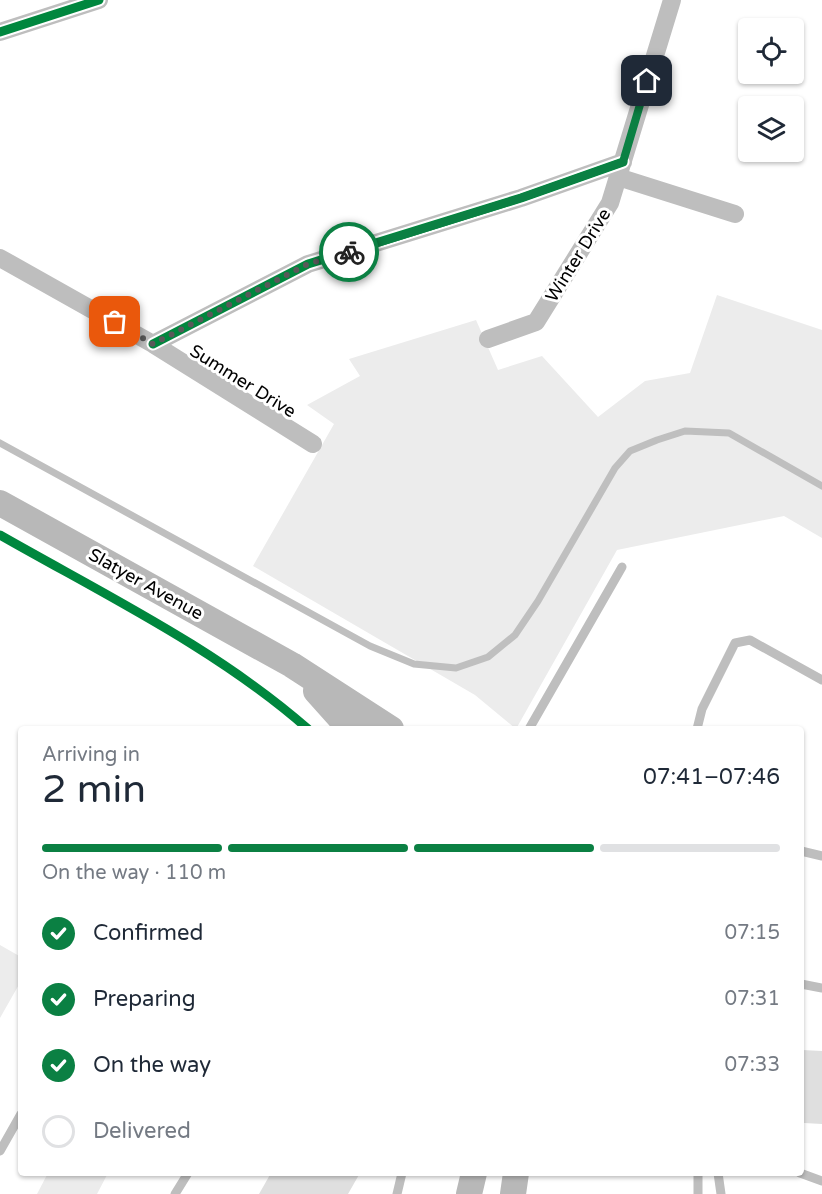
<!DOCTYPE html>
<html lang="en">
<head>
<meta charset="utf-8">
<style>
	body { margin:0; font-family:"Varela Round",sans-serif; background:#f6f6f7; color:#1f2937; height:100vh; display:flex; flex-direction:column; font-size:22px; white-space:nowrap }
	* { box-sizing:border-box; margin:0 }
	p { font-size:20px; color:#747a83 }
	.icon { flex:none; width:33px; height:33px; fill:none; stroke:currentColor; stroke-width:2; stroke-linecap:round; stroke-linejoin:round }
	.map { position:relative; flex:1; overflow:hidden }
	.panel { position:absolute; left:18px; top:726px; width:786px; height:450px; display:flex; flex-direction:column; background:#fff; border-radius:6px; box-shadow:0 2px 4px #0004 }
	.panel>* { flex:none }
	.fabs { position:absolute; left:738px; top:18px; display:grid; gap:12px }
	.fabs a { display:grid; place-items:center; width:66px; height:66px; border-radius:6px; background:#fff; box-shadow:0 2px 4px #0004; font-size:30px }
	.pin { position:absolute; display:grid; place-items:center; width:51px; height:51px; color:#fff; margin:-26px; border-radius:12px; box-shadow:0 3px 9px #0006 }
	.courier { position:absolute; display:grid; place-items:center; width:60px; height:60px; margin:-30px; border:4px solid #0b8043; border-radius:50%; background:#fff; color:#222; box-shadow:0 2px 8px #0007 }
	.headline em { font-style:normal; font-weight:600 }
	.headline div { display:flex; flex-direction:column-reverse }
	.headline { display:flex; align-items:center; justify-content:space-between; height:102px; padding:0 24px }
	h1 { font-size:39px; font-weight:600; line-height:45px }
	.bar { display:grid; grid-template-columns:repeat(4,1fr); gap:9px 6px; align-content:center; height:72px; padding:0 24px }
	.bar i { height:8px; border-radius:4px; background:#e0e1e3 }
	.bar .current { background:#0b8043 }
	.bar p { grid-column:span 4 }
	ol { padding:0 24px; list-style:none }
	li { display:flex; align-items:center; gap:18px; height:66px }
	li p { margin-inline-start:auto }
	li .icon { padding:6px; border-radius:50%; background:#0b8043; color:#fff; stroke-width:4 }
	li:last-child { color:#747a83 }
	li i { width:33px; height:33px; border:3px solid #e0e1e3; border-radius:50% }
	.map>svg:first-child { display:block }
	.green { fill:#ececec }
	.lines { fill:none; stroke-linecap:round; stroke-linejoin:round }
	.stream { stroke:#bfbfbf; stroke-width:7 }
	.building { fill:#dfdfdf }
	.lane { stroke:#bebebe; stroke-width:9 }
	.street { stroke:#bebebe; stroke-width:18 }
	.secondary { stroke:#b8b8b8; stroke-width:26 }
	.cycleway-casing { stroke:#fff; stroke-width:13 }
	.cycleway { stroke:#00873e; stroke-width:9 }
	.done { stroke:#595959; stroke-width:6; stroke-dasharray:0 10.8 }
	.route { stroke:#0b8043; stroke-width:8 }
	.labels { text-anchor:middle; stroke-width:6; stroke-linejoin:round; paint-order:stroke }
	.street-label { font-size:18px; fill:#000; stroke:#fff }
</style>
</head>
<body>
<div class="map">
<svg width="822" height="1194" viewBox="0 0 822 1194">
	<rect width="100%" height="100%" fill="#fff"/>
	<path class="green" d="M717,295l105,35v208l-38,-22 -167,34 -101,179 -41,-34 -222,-129 81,-142 -27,-19 53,-29 -11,-17 127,-39 22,50 44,-14 56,61 47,-36 45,-8z
		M0,945l21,12v24l-21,37z
		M48,1173h60l-11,21h-60z"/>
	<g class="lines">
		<path class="stream" d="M0,443l370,203 44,18 42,4 32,-11 27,-22 23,-34 77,-133 15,-17 27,-11 28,-9 44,2 93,53"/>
	</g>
	<path class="building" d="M802,1050l20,1v73l-18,-1v-6h-3z
		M271,1173h89l-12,21h-89z"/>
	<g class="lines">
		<path class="lane" d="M529,729l93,-162
			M697,729l5,-20 33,-66 15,-3 72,40
			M801,851l21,5
			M801,984l21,4
			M0,1151l21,-37
			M698,1173v21
			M718,1173l3,21
			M800,1173l22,8
			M175,1194l13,-21
			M397,1194l5,-21"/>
		<path class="street" d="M0,32l99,-32
			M618,177l117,37
			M0,258l153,86 160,100
			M488,339l48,-17 74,-119 62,-203
			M153,344l155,-80 213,-66 102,-36"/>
		<path class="secondary" d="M0,503l292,162 99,64
			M316,691l34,38
			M469,1194l5,-21
			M513,1194l3,-21"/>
		<g class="cycleway-casing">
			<path id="cycleway" d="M0,32l99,-32
				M153,344l155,-80 213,-66 102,-36
				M0,535c105,60 217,114 308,194"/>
		</g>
		<use href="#cycleway" class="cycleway"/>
	</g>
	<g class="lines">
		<path class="done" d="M115,322l38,22 155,-80 41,-12"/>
		<path class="route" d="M349,252l172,-54 102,-36 24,-81"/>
	</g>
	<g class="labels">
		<g class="street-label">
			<text transform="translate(578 255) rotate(-58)" y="6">Winter Drive</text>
			<text transform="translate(243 381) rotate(32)" y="6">Summer Drive</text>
			<text transform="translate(146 584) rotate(29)" y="6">Slatyer Avenue</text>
		</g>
	</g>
</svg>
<div class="fabs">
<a><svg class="icon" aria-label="locate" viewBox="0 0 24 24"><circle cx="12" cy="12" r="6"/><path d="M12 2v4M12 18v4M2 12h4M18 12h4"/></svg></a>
<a><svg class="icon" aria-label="layers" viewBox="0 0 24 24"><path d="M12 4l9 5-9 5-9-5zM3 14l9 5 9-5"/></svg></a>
</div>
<div class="pin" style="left:115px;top:322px;background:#ea580c"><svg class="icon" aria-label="bag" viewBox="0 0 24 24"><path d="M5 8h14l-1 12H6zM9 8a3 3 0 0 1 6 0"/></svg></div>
<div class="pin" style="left:647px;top:81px;background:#1f2937"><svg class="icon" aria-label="home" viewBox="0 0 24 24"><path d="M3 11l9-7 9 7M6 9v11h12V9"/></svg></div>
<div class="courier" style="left:349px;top:252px"><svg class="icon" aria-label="bike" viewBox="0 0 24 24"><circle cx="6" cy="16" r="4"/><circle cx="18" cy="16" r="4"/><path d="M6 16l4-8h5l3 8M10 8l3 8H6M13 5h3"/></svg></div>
<section class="panel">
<div class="headline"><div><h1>2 min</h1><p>Arriving in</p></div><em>07:41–07:46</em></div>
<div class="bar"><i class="current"></i><i class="current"></i><i class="current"></i><i></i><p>On the way · 110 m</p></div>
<ol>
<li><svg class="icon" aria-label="check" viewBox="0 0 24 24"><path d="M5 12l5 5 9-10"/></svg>Confirmed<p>07:15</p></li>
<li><svg class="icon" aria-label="check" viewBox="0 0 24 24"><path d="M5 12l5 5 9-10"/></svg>Preparing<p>07:31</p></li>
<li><svg class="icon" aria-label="check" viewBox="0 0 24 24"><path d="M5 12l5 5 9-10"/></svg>On the way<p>07:33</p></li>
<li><i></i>Delivered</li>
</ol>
</section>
</div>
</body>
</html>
